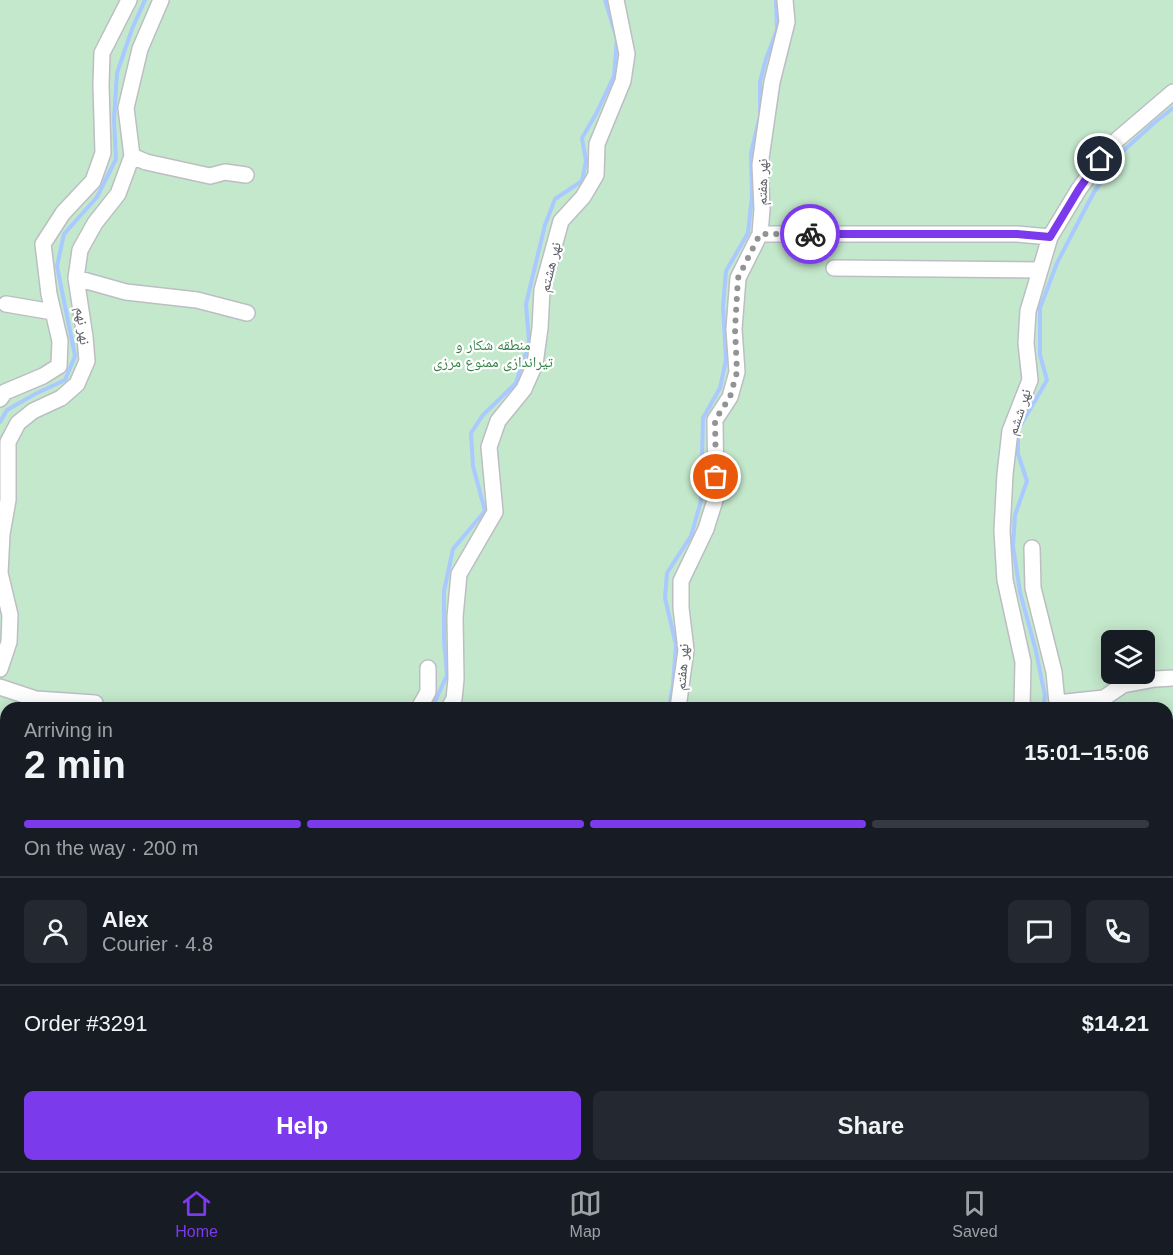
<!DOCTYPE html>
<html lang="en">
<head>
<meta charset="utf-8">
<style>
	body { margin:0; font-family:Helvetica,"Noto Naskh Arabic",sans-serif; background:#242831; color:#f1f3f6; height:100vh; display:flex; flex-direction:column; font-size:22px; white-space:nowrap }
	* { box-sizing:border-box; margin:0 }
	p { font-size:20px; color:#9ea1a6 }
	.icon { flex:none; width:33px; height:33px; fill:none; stroke:currentColor; stroke-width:2; stroke-linecap:round; stroke-linejoin:round }
	.map { position:relative; flex:1; overflow:hidden }
	.side { position:absolute; left:0px; top:702px; width:1173px; height:470px; display:flex; flex-direction:column; background:#171b24; border-radius:18px 18px 0 0; box-shadow:0 3px 15px #0003 }
	.side>* { flex:none }
	.controls { position:absolute; left:1101px; top:630px; display:grid; gap:12px }
	.controls a { display:grid; place-items:center; width:54px; height:54px; border-radius:9px; background:#171b24; box-shadow:0 3px 15px #0003; font-size:30px }
	.pin { position:absolute; display:grid; place-items:center; width:51px; height:51px; color:#fff; margin:-26px; border:3px solid #fff; border-radius:50%; box-shadow:0 2px 6px #0007 }
	.courier { position:absolute; display:grid; place-items:center; width:60px; height:60px; margin:-30px; border:4px solid #7c3aed; border-radius:50%; background:#fff; color:#222; box-shadow:0 2px 8px #0007 }
	.summary em { font-style:normal; font-weight:600 }
	.summary div { display:flex; flex-direction:column-reverse }
	.summary { display:flex; align-items:center; justify-content:space-between; height:102px; padding:0 24px }
	h1 { font-size:39px; font-weight:600; line-height:45px }
	.bar { display:grid; grid-template-columns:repeat(4,1fr); gap:9px 6px; align-content:center; height:72px; padding:0 24px }
	.bar i { height:8px; border-radius:4px; background:#363941 }
	.bar .active { background:#7c3aed }
	.bar p { grid-column:span 4 }
	.line { display:flex; align-items:center; gap:15px; padding:0 24px; border-top:2px solid #363941 }
	.line div { flex:1 }
	.round { display:grid; place-items:center; flex:none; width:63px; height:63px; border-radius:9px; background:#242831 }
	.action { display:flex; gap:12px; margin-top:auto; padding:12px 24px }
	.action a { flex:1; height:69px; border-radius:9px; background:#7c3aed; color:#fff; font-size:24px; font-weight:600; line-height:69px; text-align:center }
	.action a+a { background:#242831; color:#f1f3f6 }
	.dock { display:flex; justify-content:space-around; align-items:center; height:84px; border-top:2px solid #363941; background:#171b24; font-size:16px; color:#9ea1a6 }
	.dock a { display:grid; justify-items:center; gap:3px }
	.dock .active { color:#7c3aed }
	.map>svg:first-child { display:block }
	.green { fill:#c4e8cc; fill-rule:evenodd }
	.lines { fill:none; stroke-linecap:round; stroke-linejoin:round }
	.stream { stroke:#aac9ff; stroke-width:4 }
	.minor-casing { stroke:#bcbec3; stroke-width:18 }
	.minor { stroke:#fff; stroke-width:15 }
	.done { stroke:#929395; stroke-width:6; stroke-dasharray:0 10.8 }
	.route { stroke:#7c3aed; stroke-width:8 }
	.labels { text-anchor:middle; stroke-width:4.5; stroke-linejoin:round; paint-order:stroke }
	.street-label { font-size:15px; fill:#5f6168; stroke:#fff }
	.park-label { font-size:15px; fill:#338246; stroke:#fff }
</style>
</head>
<body>
<div class="map">
<svg width="1173" height="1171" viewBox="0 0 1173 1171">
	<rect width="100%" height="100%" fill="#f1f1e8"/>
	<path class="green" d="M0,0h1173v1171h-1173zM1112,640h32v34h-32zM6,708h1161v458h-1161z"/>
	<g class="lines">
		<path class="stream" d="M760,112v-30l6,-23 11,-29 -1,-30
			M0,422l7,-12 28,-16 30,-14 10,-24 -18,-90 7,-32 33,-37 19,-38 -2,-39 3,-47 15,-44 13,-29
			M432,708l15,-33 -3,-35v-49l9,-42 32,-38 -12,-45 -2,-33 12,-18 33,-32 13,-41 -3,-38 19,-79 10,-26 27,-18 4,-20 -4,-23 14,-24 18,-38 3,-37 -12,-39
			M669,708l4,-24 3,-39 -11,-47 2,-25 24,-37 10,-35 2,-83 17,-30 6,-28 -3,-53 3,-36 22,-38 4,-37 -1,-43 8,-33
			M1043,708l2,-12 -9,-45 -16,-59 -7,-46 2,-31 12,-34 -9,-27v-24l29,-50 -7,-25v-47l17,-45 37,-71 28,-40 32,-29 19,-15
			M375,1166l1,5
			M1070,1166l1,5
			M612,1171l2,-5"/>
		<g class="minor-casing">
			<path id="minor" d="M132,156l14,6 64,14 15,-4 21,3
				M760,234h257l33,3
				M834,268l206,2
				M76,278l50,14 71,8 50,13
				M6,304l47,8
				M0,399l5,-7 38,-16 16,-10 1,-25 -11,-47 -6,-50 20,-31 30,-32 10,-28 -2,-68 1,-32 27,-53
				M1032,548l1,40 21,84 3,31 -2,5
				M0,669l9,-27 1,-27 -10,-42 2,-39 6,-34v-58l10,-19 15,-12 28,-13 16,-14 10,-23 -2,-24 -9,-59 4,-28 15,-27 23,-29 14,-38 -6,-48 14,-59 21,-49
				M0,687l36,12 59,4
				M1057,703l47,-5 19,-13 32,-6 18,-1
				M419,708l9,-16v-24
				M449,708l5,-9 2,-20 -1,-62 4,-43 36,-62 -6,-65 9,-26 26,-32 11,-25 5,-36 2,-38 19,-69 22,-24 13,-22 1,-31 26,-63 4,-27 -11,-54
				M678,708l8,-58 -5,-42v-27l25,-52 10,-32 -1,-77 15,-23 7,-25 -3,-43 4,-51 22,-44 2,-25 -2,-44 12,-83 15,-60 -2,-22
				M1022,708l1,-46 -18,-82 -3,-49 3,-57 5,-43 20,-51 -4,-37 2,-32 22,-74 29,-48 32,-44 62,-53
				M1167,1069l6,-1
				M359,1166l1,5
				M387,1166v5
				M531,1166v5
				M702,1166l64,5
				M992,1166l1,5
				M1053,1166l1,5
				M1085,1168l88,-1
				M292,1171l23,-5
				M596,1171l1,-5
				M626,1171l2,-5
				M956,1171l17,-5"/>
		</g>
		<use href="#minor" class="minor"/>
	</g>
	<g class="lines">
		<path class="done" d="M716,477l-1,-57 15,-23 7,-25 -2,-43 3,-51 22,-44h50"/>
		<path class="route" d="M810,234h207l33,3 29,-48 21,-30"/>
	</g>
	<g class="labels">
		<g class="street-label">
			<text transform="translate(762 182) rotate(-89)" y="5">نهر هفتم</text>
			<text transform="translate(550 267) rotate(-76)" y="5">نهر هشتم</text>
			<text transform="translate(83 326) rotate(83)" y="5">نهر نهم</text>
			<text transform="translate(1019 412) rotate(-72)" y="5">نهر ششم</text>
			<text transform="translate(682 667) rotate(-86)" y="5">نهر هفتم</text>
		</g>
		<g class="park-label">
			<text x="493" y="350">منطقه شکار و<tspan x="493" dy="17">تیراندازی ممنوع مرزی</tspan></text>
		</g>
	</g>
</svg>
<div class="controls">
<a><svg class="icon" aria-label="layers" viewBox="0 0 24 24"><path d="M12 4l9 5-9 5-9-5zM3 14l9 5 9-5"/></svg></a>
</div>
<div class="pin" style="left:716px;top:477px;background:#ea580c"><svg class="icon" aria-label="bag" viewBox="0 0 24 24"><path d="M5 8h14l-1 12H6zM9 8a3 3 0 0 1 6 0"/></svg></div>
<div class="pin" style="left:1100px;top:159px;background:#1f2937"><svg class="icon" aria-label="home" viewBox="0 0 24 24"><path d="M3 11l9-7 9 7M6 9v11h12V9"/></svg></div>
<div class="courier" style="left:810px;top:234px"><svg class="icon" aria-label="bike" viewBox="0 0 24 24"><circle cx="6" cy="16" r="4"/><circle cx="18" cy="16" r="4"/><path d="M6 16l4-8h5l3 8M10 8l3 8H6M13 5h3"/></svg></div>
<section class="side">
<div class="summary"><div><h1>2 min</h1><p>Arriving in</p></div><em>15:01–15:06</em></div>
<div class="bar"><i class="active"></i><i class="active"></i><i class="active"></i><i></i><p>On the way · 200 m</p></div>
<div class="line" style="height:108px"><a class="round"><svg class="icon" aria-label="person" viewBox="0 0 24 24"><circle cx="12" cy="8" r="4"/><path d="M4 21q1-7 8-7t8 7"/></svg></a><div><b>Alex</b><p>Courier · 4.8</p></div><a class="round"><svg class="icon" aria-label="chat" viewBox="0 0 24 24"><path d="M4 5h16v11H9l-5 4z"/></svg></a><a class="round"><svg class="icon" aria-label="phone" viewBox="0 0 24 24"><path d="M5 4h4l2 5-3 2q2 4 5 5l2-3 5 2v4C11 20 4 13 5 4z"/></svg></a></div>
<div class="line" style="height:78px"><div>Order #3291</div><b>$14.21</b></div>
<div class="action"><a>Help</a><a>Share</a></div>
</section>
</div>
<nav class="dock">
<a class="active"><svg class="icon" aria-label="home" viewBox="0 0 24 24"><path d="M3 11l9-7 9 7M6 9v11h12V9"/></svg>Home</a>
<a><svg class="icon" aria-label="map" viewBox="0 0 24 24"><path d="M3 6l6-2 6 2 6-2v14l-6 2-6-2-6 2zM9 4v14M15 6v14"/></svg>Map</a>
<a><svg class="icon" aria-label="saved" viewBox="0 0 24 24"><path d="M7 4h10v16l-5-4-5 4z"/></svg>Saved</a>
</nav>
</body>
</html>
